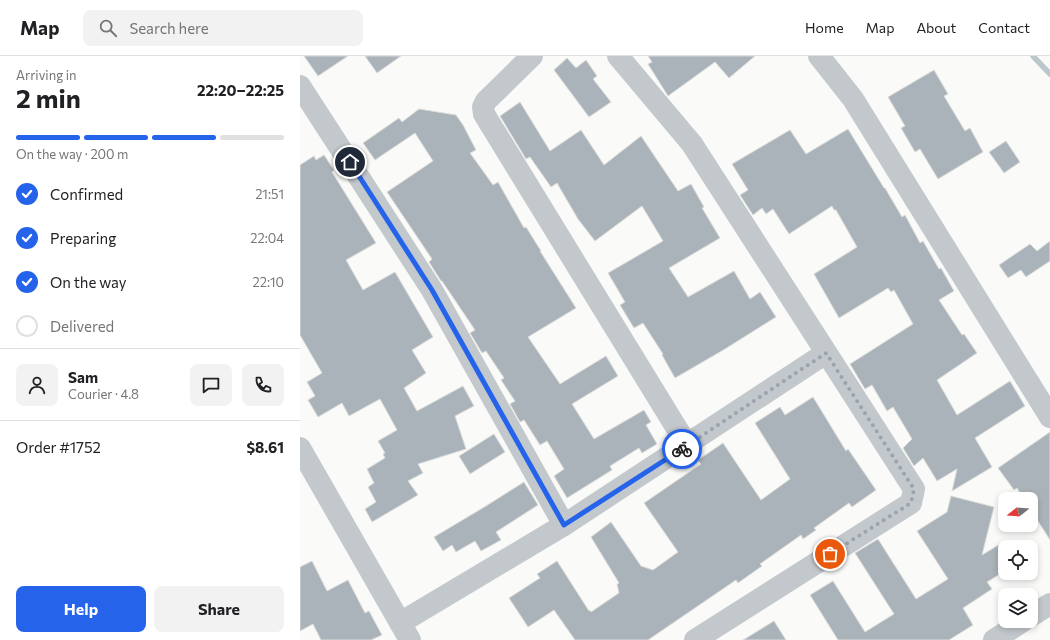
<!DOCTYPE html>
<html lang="en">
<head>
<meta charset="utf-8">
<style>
	body { margin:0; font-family:Commissioner,sans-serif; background:#f2f2f2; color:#202124; height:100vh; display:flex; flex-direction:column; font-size:15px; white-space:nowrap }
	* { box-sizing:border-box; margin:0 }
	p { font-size:13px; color:#757577 }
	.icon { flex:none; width:22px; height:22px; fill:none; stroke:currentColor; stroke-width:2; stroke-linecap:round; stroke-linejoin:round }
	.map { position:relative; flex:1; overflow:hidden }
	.drawer { display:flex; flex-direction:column; background:#fff; width:300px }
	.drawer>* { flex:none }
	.needle { width:26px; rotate:253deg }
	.controls { position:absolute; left:698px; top:436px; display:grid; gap:8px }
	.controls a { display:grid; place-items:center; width:40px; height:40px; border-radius:8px; background:#fff; box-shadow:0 2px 6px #0003; font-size:20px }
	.pin { position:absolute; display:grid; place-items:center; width:34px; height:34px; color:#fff; margin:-17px; border:2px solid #fff; border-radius:50%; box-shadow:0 1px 4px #0007 }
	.courier { position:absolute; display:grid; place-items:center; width:40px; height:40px; margin:-20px; border:3px solid #2563eb; border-radius:50%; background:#fff; color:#222; box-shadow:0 1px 5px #0007 }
	.overview em { font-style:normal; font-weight:700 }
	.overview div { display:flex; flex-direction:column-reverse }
	.overview { display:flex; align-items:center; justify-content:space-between; height:68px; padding:0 16px }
	h1 { font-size:26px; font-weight:700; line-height:30px }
	.bar { display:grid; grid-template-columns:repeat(4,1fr); gap:6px 4px; align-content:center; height:48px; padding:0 16px }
	.bar i { height:5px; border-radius:3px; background:#e0e0e0 }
	.bar .current { background:#2563eb }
	.bar p { grid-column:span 4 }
	.line { display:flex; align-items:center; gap:10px; padding:0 16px; border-top:1px solid #e0e0e0 }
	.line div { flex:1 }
	.round { display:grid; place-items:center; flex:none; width:42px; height:42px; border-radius:8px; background:#f2f2f2 }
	ol { padding:0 16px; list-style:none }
	li { display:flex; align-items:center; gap:12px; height:44px }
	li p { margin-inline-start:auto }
	li .icon { padding:4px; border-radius:50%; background:#2563eb; color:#fff; stroke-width:4 }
	li:last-child { color:#757577 }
	li i { width:22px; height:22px; border:2px solid #e0e0e0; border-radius:50% }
	.button { display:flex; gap:8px; margin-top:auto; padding:8px 16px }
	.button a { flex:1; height:46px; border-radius:8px; background:#2563eb; color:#fff; font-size:16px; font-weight:700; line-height:46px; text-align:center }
	.button a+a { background:#f2f2f2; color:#202124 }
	header { display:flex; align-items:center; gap:24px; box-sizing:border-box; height:56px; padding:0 20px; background:#fff; border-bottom:1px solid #e0e0e0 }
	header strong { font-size:19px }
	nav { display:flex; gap:22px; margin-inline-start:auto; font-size:14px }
	.search { width:280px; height:36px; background:#f2f2f2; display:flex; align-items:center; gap:10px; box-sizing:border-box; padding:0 14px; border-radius:8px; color:#757577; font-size:15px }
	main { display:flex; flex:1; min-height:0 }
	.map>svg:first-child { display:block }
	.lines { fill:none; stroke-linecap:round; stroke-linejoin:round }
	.stream { stroke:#bbc7cb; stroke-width:5.5 }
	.building { fill:#aab3b9; stroke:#dcdcda }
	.minor { stroke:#c3c8cc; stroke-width:22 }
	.done { stroke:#99a4ac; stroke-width:4; stroke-dasharray:0 7.2 }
	.route { stroke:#2563eb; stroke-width:5 }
</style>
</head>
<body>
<header>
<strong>Map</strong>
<div class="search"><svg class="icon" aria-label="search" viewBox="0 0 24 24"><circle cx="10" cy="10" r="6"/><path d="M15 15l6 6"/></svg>Search here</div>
<nav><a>Home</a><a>Map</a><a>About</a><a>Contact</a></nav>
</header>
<main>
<section class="drawer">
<div class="overview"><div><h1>2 min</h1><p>Arriving in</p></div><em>22:20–22:25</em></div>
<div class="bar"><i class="current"></i><i class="current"></i><i class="current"></i><i></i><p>On the way · 200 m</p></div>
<ol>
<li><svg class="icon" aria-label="check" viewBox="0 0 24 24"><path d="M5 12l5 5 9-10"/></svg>Confirmed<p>21:51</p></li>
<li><svg class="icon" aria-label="check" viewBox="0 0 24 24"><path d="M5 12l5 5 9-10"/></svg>Preparing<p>22:04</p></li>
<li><svg class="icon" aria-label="check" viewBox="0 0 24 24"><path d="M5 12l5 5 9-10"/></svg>On the way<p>22:10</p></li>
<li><i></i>Delivered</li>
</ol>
<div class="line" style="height:72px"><a class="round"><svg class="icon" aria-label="person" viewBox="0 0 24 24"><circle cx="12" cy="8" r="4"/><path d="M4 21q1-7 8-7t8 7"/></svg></a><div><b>Sam</b><p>Courier · 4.8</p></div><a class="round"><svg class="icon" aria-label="chat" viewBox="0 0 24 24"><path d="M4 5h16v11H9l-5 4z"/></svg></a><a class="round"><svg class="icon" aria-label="phone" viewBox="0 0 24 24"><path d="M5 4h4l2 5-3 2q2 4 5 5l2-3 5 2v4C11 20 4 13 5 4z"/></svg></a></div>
<div class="line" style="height:52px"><div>Order #1752</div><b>$8.61</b></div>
<div class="button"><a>Help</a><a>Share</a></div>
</section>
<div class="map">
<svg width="750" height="584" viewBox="0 0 750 584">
	<rect width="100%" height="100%" fill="#fafaf8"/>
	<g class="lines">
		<path class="stream" d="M733,0l17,18"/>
	</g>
	<path class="building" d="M4,0h44l-30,20z
		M65,0h36l-24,17z
		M348,0h107l-26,22 -14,-16 -47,34 -20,-32 4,-2z
		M267,2l9,10 10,-8 11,16 -4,3 18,23 -22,15 -35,-47z
		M634,14l14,24 -4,2 21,35 5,-3 13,24 -45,27 -18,-30 -5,3 -14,-24 4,-2 -17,-29z
		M220,46l30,49 31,-21 23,35 37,-29 37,55 13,-7 13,23 -2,1 18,30 -51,30 19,29 46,-26 16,28 10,-7 16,25 -51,32 -50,29 -13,-23 1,-1 -20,-31 -9,5 -14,-23 5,-3 -17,-29 55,-32 -21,-35 -47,35 -17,-22 -21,-36 -6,4 -21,-30 -4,2 -26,-43z
		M119,53l37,6 7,10 13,25 -6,3 23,32 5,-3 26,46 2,-1 15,24h-1l36,57 -48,29 32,47 46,-28 12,20 -46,28 22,35 50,-29 7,12 -5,3 11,19 -15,9 -3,-5 -29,18 2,4 -45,28 -13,-22 10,-7 -17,-28 -7,4 -16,-25 -4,2 -10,-18 5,-3 -14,-21 3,-2 -18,-27 -4,2 -12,-20 5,-3 -33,-49h-1l-12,-19 3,-3 -45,-67 46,-31 -18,-28 -40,27 -12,-17 36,-25 3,4z
		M548,73l36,59h1l17,29 3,-2 15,28 3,-2 16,28 2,-1 13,23 -15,9 23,35 2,-1 13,19 -40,27 20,35 53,-34 15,25 -50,32 17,29 -40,24 5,-22 -20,12 -14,-23 -9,8 -11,-18 9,-9 -19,-32 -6,4 -15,-26 -7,4 -15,-25 63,-40 -19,-34 -3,2 -3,-4 -49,30 -25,-44 43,-27 -21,-37h-2l-2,-4 -43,28 -16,-25 -7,5 -4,-6 -9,7 -13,-20 8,-5 -16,-26 58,-34 16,24z
		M706,85l14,21 -16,11 -15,-21z
		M24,99l10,15 -2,2 44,71 -30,17 17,30 32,-18 38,65 -21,13 14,23 -22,15 13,23 46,-25 11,20 -19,10 11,33 -48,15 5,9 -15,8 10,14 -46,27 -7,-13 11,-7 -8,-15 6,-4 -7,-14 18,-11 -2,-4 2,-1 -7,-12 19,-11 -17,-31 -31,17 -7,-13 -24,14 -10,-17 7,-4 -8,-14 15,-9 -22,-38v-170l14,-9 2,4z
		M750,185v20l-24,16 -5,-7 -13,8 -9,-13 31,-21 7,7z
		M513,341l33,54 2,-2 28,41 -24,17 -3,-4 -35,25 2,2 -13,9 -2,-4 -41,29 2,2 -24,17 -2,-3 -88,60h-73l-21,-30 -26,17 -19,-29 31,-20 -3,-4 20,-13 32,50 1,-1 1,2 28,-19 -2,-9 2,-1 -28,-46 20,-15 30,44 12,4 25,-18 -34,-49 57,-39 -3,-4 25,-17 38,57 29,-21 -35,-56 25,-16 5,8z
		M750,376v108l-19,-30v-11h-7l-7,-11 -3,2 -16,-22z
		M194,378l11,18 -35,22 -11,-18z
		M224,426l14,23 -42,27 5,8 -20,11 -6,-10 -19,11 -4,-7 -9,6 -9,-14 52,-31z
		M651,440l43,11 -12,48 23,-14v30l-18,11 5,7 -29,19 10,17 -24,15h-111l-28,-45 23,-14 32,51 29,-18 -39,-61 23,-14 38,60 32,-20 -31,-48 30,-19z
		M12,505l15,30 21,-11 17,33 4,-2 13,24 -11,5h-50l-8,-16 -13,7v-64z
		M474,565l12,19h-43z"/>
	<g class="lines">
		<path class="minor" d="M232,0l-46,45 -3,6 1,7 203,331
			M318,0l74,88 222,345 -3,14 -216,137
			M519,0l34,43 197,318
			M0,30l132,204 132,235
			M0,392l110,192
			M731,560l19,-12
			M100,567l164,-98 262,-172
			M694,584l29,-19"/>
	</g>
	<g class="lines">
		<path class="done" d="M382,393l144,-96 88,136 -3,14 -81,51"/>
		<path class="route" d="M50,106l82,128 132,235 118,-76"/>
	</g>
</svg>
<div class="controls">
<a><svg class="needle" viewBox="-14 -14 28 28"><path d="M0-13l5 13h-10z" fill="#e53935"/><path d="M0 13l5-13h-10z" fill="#757577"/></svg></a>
<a><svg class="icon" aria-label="locate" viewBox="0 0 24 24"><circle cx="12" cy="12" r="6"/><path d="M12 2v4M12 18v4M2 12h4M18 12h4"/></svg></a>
<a><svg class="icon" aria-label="layers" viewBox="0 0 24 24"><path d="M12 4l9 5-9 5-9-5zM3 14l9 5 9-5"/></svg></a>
</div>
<div class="pin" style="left:530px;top:498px;background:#ea580c"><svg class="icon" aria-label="bag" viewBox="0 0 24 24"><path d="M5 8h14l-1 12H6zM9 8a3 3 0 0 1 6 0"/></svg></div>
<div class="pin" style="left:50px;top:106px;background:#1f2937"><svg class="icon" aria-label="home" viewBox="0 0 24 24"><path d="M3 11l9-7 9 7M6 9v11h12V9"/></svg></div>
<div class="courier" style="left:382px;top:393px"><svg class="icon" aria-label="bike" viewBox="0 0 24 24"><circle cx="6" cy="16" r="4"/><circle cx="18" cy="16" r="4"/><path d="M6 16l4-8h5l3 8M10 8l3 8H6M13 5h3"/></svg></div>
</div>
</main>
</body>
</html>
